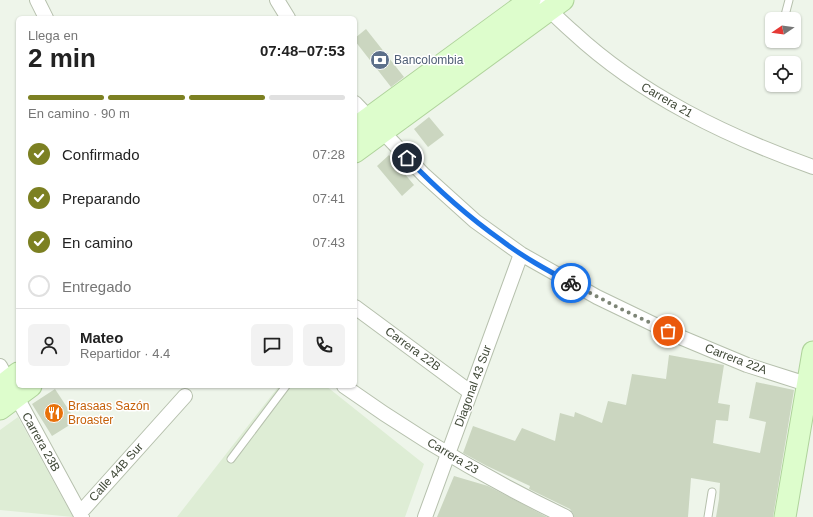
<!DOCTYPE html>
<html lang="es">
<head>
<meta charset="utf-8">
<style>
	body { margin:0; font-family:Helvetica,sans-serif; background:#f2f2f2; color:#222; height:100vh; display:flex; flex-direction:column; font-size:15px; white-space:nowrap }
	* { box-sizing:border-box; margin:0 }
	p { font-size:13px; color:#767676 }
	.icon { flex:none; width:22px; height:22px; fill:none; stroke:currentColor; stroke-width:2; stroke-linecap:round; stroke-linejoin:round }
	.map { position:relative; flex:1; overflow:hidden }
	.sheet { position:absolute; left:16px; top:16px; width:341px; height:372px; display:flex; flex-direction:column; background:#fff; border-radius:6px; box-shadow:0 1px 3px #0004 }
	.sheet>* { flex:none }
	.needle { width:26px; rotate:257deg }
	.fabs { position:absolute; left:765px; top:12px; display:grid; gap:8px }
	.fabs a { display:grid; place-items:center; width:36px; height:36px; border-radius:6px; background:#fff; box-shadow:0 1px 3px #0004; font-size:20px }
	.pin { position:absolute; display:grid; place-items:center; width:34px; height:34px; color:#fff; margin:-17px; border:2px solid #fff; border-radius:50%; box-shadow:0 1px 4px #0007 }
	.courier { position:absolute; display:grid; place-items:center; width:40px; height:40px; margin:-20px; border:3px solid #1a73e8; border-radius:50%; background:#fff; color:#222; box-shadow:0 1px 5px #0007 }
	.overview em { font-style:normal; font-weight:700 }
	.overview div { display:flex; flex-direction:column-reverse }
	.overview { display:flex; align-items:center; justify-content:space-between; height:68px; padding:0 12px }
	h1 { font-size:26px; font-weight:700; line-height:30px }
	.bar { display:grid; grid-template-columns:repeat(4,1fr); gap:6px 4px; align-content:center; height:48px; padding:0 12px }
	.bar i { height:5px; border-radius:3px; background:#e0e0e0 }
	.bar .active { background:#7c8022 }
	.bar p { grid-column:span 4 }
	.line { display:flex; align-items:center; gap:10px; padding:0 12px; border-top:1px solid #e0e0e0 }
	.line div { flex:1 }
	.round { display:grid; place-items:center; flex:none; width:42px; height:42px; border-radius:6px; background:#f2f2f2 }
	ol { padding:0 12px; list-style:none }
	li { display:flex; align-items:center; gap:12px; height:44px }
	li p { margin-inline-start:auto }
	li .icon { padding:4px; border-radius:50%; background:#7c8022; color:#fff; stroke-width:4 }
	li:last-child { color:#767676 }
	li i { width:22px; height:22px; border:2px solid #e0e0e0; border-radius:50% }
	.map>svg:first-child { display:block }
	.education { fill:#deedd5 }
	.building { fill:#cbd6c0 }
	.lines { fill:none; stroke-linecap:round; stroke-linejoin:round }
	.lane-casing { stroke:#b6c0ad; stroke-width:9 }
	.street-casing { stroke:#b6c0ad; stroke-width:16 }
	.secondary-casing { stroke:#afd39b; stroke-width:23 }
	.lane { stroke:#fff; stroke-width:7 }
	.street { stroke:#fff; stroke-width:14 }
	.secondary { stroke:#ddfdcc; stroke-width:21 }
	.done { stroke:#7d8576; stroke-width:4; stroke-dasharray:0 7.2 }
	.route { stroke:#1a73e8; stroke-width:5 }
	.labels { text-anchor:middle; stroke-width:3; stroke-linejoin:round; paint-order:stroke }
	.service-label { font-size:12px; fill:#4e5e75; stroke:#fff; text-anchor:start }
	.street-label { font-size:12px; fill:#404938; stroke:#fff }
	.food-label { font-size:12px; fill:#c56008; stroke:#fff; text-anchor:start }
</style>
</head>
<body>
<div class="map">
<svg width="813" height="517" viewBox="0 0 813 517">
	<rect width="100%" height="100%" fill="#eef5ea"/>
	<path class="education" d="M279,386h47l98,78 -19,53h-228z
		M18,417l55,100 -73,-7v-80z"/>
	<path class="building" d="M366,29l38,48 -13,10 -36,-46v-3z
		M429,117l15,18 -16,12 -14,-18z
		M389,155l25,30 -12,11 -25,-30z
		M669,355l55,10 -6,38 12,2 -2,16 -12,-1 -3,23 47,10 6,-31 -17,-4 7,-36 38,8 -21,127h-57l3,-18 1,-16 -29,-5 -3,39h-114l-1,-4 -3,-4 -41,-20 1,-3 -43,-20 -24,-13 10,-27 42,15 7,-13 33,13 5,-28 14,4 1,-5 27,11 6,-22 18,4 6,-31 34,5z
		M55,389l21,32 -24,15 -20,-32z
		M454,476l34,10 59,31h-110z"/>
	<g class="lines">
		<g class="lane-casing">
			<path id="lane" d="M784,19l5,-19
				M231,459l55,-73
				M708,517l4,-25"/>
		</g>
		<g class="street-casing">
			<path id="street" d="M37,0l9,18
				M277,0l11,18
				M541,0c9,12 21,22 32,32 68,63 153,104 240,135
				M355,103l69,72 51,46 46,33 76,43 83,40 67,28 66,21
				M355,307l115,85
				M0,366l82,151
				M344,386c70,50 145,94 222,131
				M80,513l105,-117
				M425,517l96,-263"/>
		</g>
		<g class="secondary-casing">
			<path id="secondary" d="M355,128l175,-128
				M355,152l208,-152
				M0,387l18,-14
				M0,409l31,-23
				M785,517l28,-165"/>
		</g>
		<use href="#lane" class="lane"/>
		<use href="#street" class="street"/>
		<use href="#secondary" class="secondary"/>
	</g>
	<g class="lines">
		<path class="done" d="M571,283l50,26 47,22"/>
		<path class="route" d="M407,158c29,30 60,58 94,82 22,17 46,30 70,43"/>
	</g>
	<defs>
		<g id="bank-disc" transform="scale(1)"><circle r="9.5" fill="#5c6f8a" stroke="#fff"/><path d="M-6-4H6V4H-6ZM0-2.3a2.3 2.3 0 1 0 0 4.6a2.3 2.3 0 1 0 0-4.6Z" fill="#fff"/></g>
		<g id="restaurant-disc" transform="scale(1)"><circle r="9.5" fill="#e8710a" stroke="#fff"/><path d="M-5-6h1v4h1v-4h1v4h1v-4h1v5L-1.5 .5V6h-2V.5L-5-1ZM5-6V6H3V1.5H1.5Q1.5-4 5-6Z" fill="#fff"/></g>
	</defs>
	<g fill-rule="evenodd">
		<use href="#bank-disc" x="380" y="60"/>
		<use href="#restaurant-disc" x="54" y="413"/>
	</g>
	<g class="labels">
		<g class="service-label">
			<text x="394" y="64">Bancolombia</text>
		</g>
		<g class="street-label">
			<text transform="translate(667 100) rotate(30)" y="4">Carrera 21</text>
			<text transform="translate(413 349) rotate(36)" y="4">Carrera 22B</text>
			<text transform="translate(736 359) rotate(21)" y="4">Carrera 22A</text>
			<text transform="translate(473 386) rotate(-70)" y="4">Diagonal 43 Sur</text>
			<text transform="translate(41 442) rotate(61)" y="4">Carrera 23B</text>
			<text transform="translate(453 456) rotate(31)" y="4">Carrera 23</text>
			<text transform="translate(116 472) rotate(-48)" y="4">Calle 44B Sur</text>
		</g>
		<g class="food-label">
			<text x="68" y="410">Brasaas Sazón<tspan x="68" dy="14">Broaster</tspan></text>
		</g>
	</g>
</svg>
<div class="fabs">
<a><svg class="needle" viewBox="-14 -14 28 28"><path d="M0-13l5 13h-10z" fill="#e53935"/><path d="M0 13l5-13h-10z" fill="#767676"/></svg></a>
<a><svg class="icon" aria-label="locate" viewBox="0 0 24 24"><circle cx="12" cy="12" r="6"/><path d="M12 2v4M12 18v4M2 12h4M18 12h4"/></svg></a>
</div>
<div class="pin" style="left:668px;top:331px;background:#ea580c"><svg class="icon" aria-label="bag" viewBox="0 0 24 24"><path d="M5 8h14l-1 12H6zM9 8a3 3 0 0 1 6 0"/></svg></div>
<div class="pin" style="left:407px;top:158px;background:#1f2937"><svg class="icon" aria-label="home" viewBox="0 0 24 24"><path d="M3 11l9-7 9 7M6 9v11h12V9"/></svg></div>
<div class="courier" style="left:571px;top:283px"><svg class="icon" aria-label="bike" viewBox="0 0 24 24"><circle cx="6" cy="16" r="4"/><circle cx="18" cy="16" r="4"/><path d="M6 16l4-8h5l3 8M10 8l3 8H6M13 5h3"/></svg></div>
<section class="sheet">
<div class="overview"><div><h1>2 min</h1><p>Llega en</p></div><em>07:48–07:53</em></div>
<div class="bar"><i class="active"></i><i class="active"></i><i class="active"></i><i></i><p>En camino · 90 m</p></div>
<ol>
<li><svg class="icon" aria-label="check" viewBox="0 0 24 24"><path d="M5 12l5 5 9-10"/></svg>Confirmado<p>07:28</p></li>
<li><svg class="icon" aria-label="check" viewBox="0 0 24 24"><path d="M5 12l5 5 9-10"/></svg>Preparando<p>07:41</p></li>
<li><svg class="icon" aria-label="check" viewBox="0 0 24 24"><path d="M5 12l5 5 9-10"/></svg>En camino<p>07:43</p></li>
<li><i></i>Entregado</li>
</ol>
<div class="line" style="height:72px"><a class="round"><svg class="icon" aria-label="person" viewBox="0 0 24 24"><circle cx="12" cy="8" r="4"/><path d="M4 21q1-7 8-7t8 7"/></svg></a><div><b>Mateo</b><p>Repartidor · 4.4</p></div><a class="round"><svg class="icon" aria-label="chat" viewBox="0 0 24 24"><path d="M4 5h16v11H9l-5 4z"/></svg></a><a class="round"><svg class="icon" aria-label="phone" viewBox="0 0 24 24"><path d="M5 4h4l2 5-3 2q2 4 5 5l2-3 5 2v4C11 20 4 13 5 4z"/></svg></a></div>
</section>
</div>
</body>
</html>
